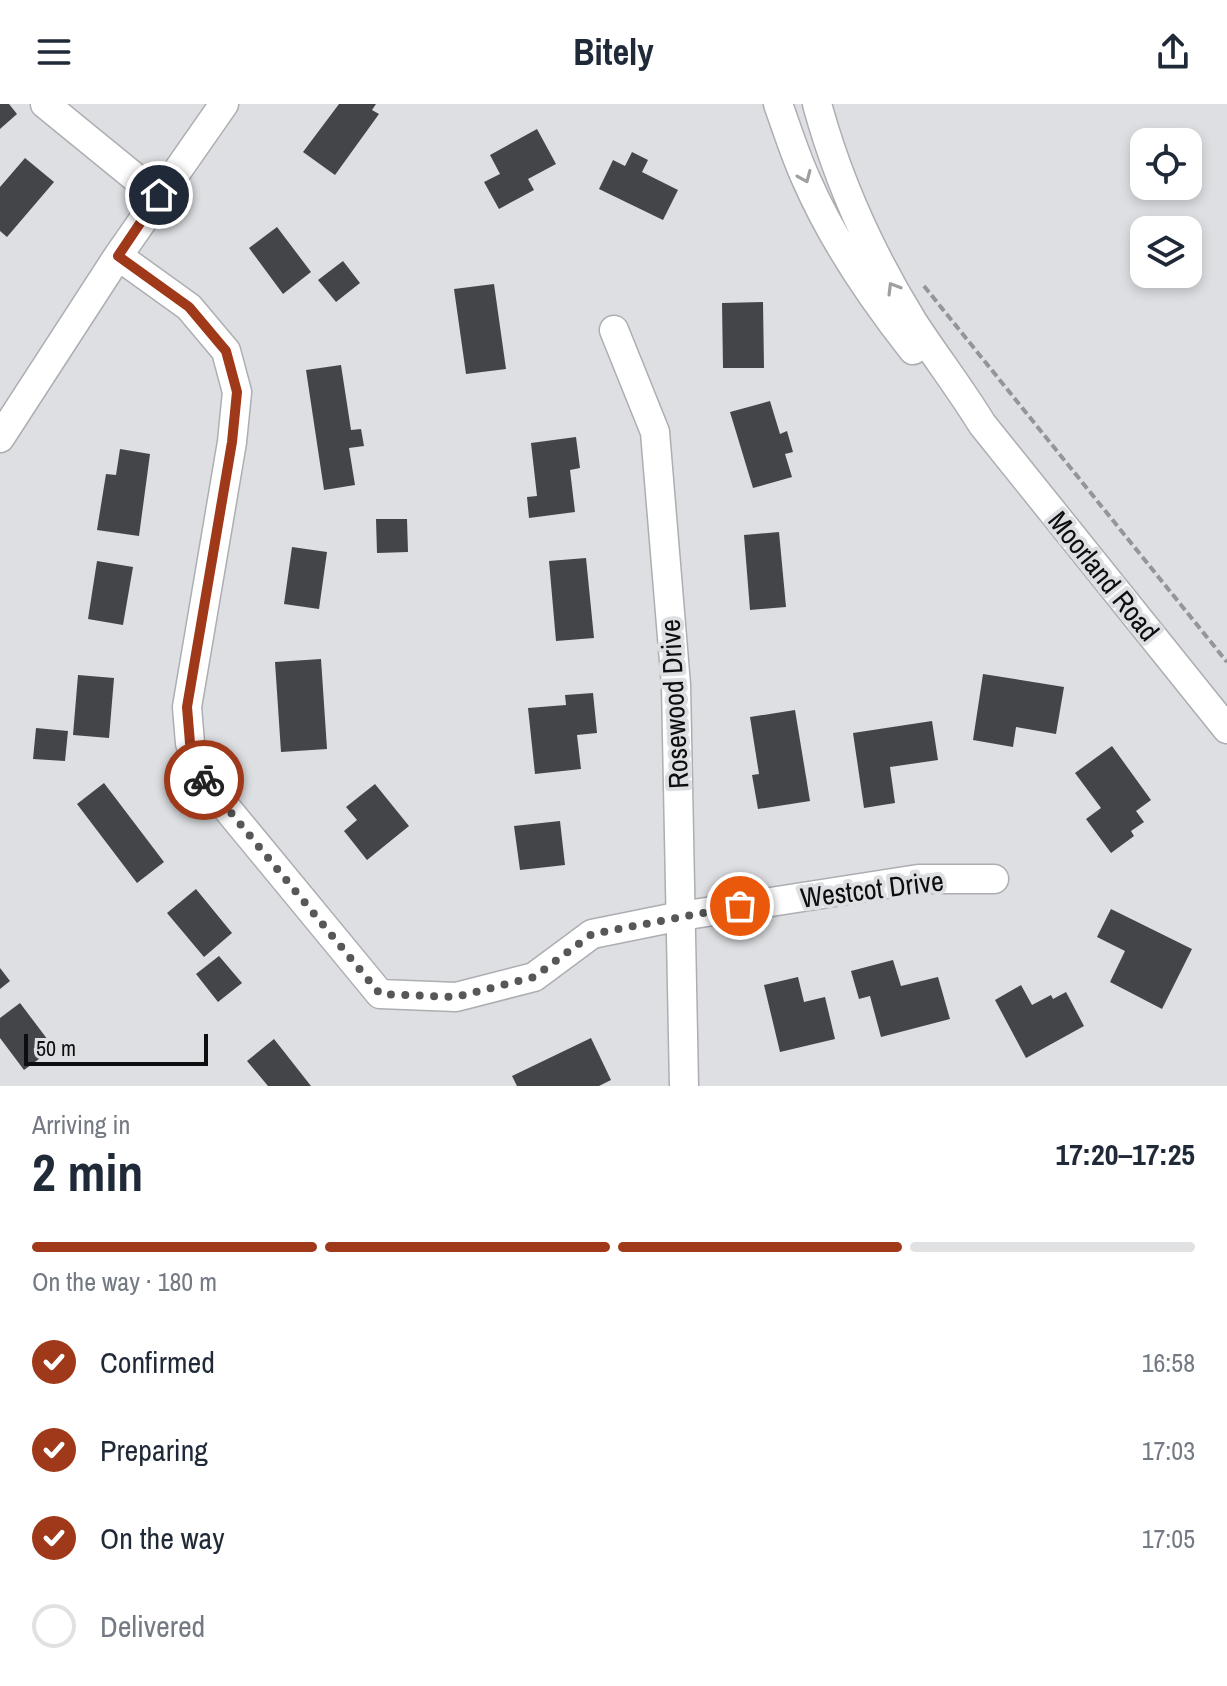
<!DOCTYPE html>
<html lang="en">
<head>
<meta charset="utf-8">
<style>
	body { margin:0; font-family:"Archivo Narrow",sans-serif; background:#f2f2f3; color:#1f2937; height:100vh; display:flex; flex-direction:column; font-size:30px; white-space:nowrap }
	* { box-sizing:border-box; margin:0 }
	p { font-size:26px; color:#747a83 }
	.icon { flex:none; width:44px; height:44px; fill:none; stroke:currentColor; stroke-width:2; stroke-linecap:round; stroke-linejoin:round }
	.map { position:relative; height:982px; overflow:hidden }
	.details { display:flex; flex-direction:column; background:#fff; flex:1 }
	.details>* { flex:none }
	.tools { position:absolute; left:1130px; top:24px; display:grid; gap:16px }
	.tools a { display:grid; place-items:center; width:72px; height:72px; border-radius:16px; background:#fff; box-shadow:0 4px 12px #0003; font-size:40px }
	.scale { position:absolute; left:24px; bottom:20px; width:184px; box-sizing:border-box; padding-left:8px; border:4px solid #0d0e0f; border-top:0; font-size:22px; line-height:28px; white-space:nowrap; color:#0d0e0f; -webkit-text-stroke:6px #dddfe2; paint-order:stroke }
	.pin { position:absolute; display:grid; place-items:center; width:68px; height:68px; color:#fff; margin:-34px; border:4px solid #fff; border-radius:50%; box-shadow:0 2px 8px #0007 }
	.courier { position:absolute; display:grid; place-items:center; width:80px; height:80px; margin:-40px; border:6px solid #a0391a; border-radius:50%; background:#fff; color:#222; box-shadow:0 2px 10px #0007 }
	.overview em { font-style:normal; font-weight:700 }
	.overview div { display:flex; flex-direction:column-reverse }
	.overview { display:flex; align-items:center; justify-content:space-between; height:136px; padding:0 32px }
	h1 { font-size:52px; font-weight:700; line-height:60px }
	.bar { display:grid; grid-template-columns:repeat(4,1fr); gap:12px 8px; align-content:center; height:96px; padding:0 32px }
	.bar i { height:10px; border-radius:6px; background:#e0e1e3 }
	.bar .active { background:#a0391a }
	.bar p { grid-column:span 4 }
	ol { padding:0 32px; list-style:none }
	li { display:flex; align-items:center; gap:24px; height:88px }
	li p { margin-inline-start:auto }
	li .icon { padding:8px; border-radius:50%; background:#a0391a; color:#fff; stroke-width:4 }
	li:last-child { color:#747a83 }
	li i { width:44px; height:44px; border:4px solid #e0e1e3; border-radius:50% }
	header { display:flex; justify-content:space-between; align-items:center; height:104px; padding:0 32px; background:#fff; font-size:36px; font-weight:700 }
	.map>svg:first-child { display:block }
	.building { fill:#434548 }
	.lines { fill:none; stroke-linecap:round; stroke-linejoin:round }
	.minor-casing { stroke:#acaeb2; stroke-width:31 }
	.path { stroke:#939597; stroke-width:4; stroke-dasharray:8 4; stroke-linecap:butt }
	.minor { stroke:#fff; stroke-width:28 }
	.oneway { stroke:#9e9f9f }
	.done { stroke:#565759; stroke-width:8; stroke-dasharray:0 14.4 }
	.route { stroke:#a0391a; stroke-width:10 }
	.labels { text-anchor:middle; stroke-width:8; stroke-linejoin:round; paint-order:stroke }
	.street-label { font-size:28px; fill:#0d0e0f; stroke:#dddfe2 }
</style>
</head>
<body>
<header><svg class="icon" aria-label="menu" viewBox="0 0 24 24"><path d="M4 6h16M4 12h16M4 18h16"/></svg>Bitely<svg class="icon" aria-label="share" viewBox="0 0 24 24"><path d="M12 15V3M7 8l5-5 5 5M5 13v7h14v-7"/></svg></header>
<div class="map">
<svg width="1227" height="982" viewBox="0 0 1227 982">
	<rect width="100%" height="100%" fill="#dddfe2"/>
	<path class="building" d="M0,0h9l8,10 -17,15z
		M339,0h37l-4,6 7,4 -44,61 -32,-23z
		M537,25l19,35 -28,15 6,11 -35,19 -15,-27 16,-8 -10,-19z
		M632,48l16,8 -6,12 36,18 -15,30 -64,-31 14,-29 12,6z
		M25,54l29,24 -47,55 -7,-6v-44z
		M277,123l34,45 -28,22 -34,-46z
		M343,157l17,22 -24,19 -18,-22z
		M494,180l12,85 -40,5 -12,-85z
		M763,198l1,66h-41l-1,-65z
		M341,261l10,65 10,-1 3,17 -15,2 6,37 -31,5 -18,-120z
		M770,297l10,33 7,-3 6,21 -8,2 7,23 -39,11 -23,-76z
		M576,333l4,31 -10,2 5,42 -46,6 -2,-21 10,-1 -6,-53z
		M120,345l30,5 -11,82 -42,-6 9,-56 10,1z
		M376,415h31l1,33 -31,1z
		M779,428l7,75 -36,3 -6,-75z
		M292,443l35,5 -8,57 -35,-5z
		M586,454l8,80 -38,3 -7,-80z
		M97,457l36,6 -10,58 -35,-6z
		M321,555l6,90 -46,3 -6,-90z
		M983,570l81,13 -8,47 -40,-7 -3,20 -40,-7z
		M78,571l36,3 -5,60 -36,-3z
		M593,589l4,40 -20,2 4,34 -46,5 -7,-66 38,-3 -1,-10z
		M795,606l15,91 -52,8 -6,-34 7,-1 -9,-57z
		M932,617l6,39 -48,7 5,36 -31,5 -11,-75z
		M36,624l32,3 -3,30 -32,-2z
		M1112,642l39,54 -15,11 8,11 -13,9 3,5 -23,17 -25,-34 15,-11 -26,-35z
		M104,679l60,79 -27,21 -60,-79z
		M375,680l34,42 -42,34 -23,-29 13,-11 -11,-13z
		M560,717l5,44 -45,5 -6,-44z
		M196,785l36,44 -28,24 -37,-44z
		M1111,805l81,40 -30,60 -52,-27 15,-31 -28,-14z
		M219,852l23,27 -24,19 -22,-28z
		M893,856l8,26 37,-9 12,42 -69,18 -11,-41 -11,3 -8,-28z
		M0,864l10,13 -10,8z
		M798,873l6,25 21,-5 10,42 -55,13 -16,-67z
		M1021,881l11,20 19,-10 2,4 13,-7 18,34 -58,32 -31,-58z
		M20,899l34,45 -30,22 -24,-32v-20z
		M591,934l20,42 -12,6h-82l-5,-10z
		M274,935l37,47h-43l-21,-25z"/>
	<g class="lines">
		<g class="minor-casing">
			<path id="minor" d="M45,0l114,93
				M778,0c9,25 17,51 28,75 27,62 65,118 107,171
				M817,0c21,77 54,150 96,218 22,34 47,66 69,102l245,305
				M118,152l71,51 37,44 11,41 -5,50 -45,265 3,36 16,40 174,211 76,3 78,-20 58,-43 89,-18 237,-37h76
				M614,226l41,102 21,253 8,401
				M0,334l118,-182 106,-152"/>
		</g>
		<path class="path" d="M924,182l303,376"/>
		<use href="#minor" class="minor"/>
	</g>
	<defs><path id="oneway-chevron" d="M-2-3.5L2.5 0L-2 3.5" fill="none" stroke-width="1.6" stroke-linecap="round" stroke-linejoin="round" transform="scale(2)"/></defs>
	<g class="oneway">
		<use href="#oneway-chevron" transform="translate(805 73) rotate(67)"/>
		<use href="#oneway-chevron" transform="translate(893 184) rotate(-121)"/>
	</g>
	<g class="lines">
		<path class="done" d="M204,676l176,214 76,3 78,-20 58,-43 148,-28"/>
		<path class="route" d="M159,91l-41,61 71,51 37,44 11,41 -5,50 -45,265 3,36 14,37"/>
	</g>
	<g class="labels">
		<g class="street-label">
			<text transform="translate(1104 472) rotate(51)" y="10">Moorland Road</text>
			<text transform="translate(674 600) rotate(-93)" y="10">Rosewood Drive</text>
			<text transform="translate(872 785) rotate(-7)" y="10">Westcot Drive</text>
		</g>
	</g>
</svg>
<div class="tools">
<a><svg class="icon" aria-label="locate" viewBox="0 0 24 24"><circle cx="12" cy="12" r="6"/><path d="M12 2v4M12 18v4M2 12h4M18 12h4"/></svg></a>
<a><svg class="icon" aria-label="layers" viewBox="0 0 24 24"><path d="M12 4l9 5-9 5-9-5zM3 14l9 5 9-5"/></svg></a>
</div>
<div class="scale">50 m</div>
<div class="pin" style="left:740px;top:802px;background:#ea580c"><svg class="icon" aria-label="bag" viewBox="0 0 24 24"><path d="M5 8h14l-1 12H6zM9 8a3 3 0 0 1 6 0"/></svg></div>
<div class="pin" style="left:159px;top:91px;background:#1f2937"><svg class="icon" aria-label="home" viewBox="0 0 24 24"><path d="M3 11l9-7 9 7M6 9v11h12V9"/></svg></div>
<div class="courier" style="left:204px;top:676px"><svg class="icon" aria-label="bike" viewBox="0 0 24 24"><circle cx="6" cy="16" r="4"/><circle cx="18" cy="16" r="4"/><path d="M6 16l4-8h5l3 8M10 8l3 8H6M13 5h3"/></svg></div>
</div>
<section class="details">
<div class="overview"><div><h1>2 min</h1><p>Arriving in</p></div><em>17:20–17:25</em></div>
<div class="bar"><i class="active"></i><i class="active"></i><i class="active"></i><i></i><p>On the way · 180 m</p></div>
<ol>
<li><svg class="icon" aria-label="check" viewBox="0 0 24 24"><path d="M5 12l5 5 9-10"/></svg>Confirmed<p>16:58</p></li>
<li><svg class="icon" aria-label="check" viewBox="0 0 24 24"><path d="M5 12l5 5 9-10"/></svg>Preparing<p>17:03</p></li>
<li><svg class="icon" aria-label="check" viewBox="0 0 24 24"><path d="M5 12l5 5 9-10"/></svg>On the way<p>17:05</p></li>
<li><i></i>Delivered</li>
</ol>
</section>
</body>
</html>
